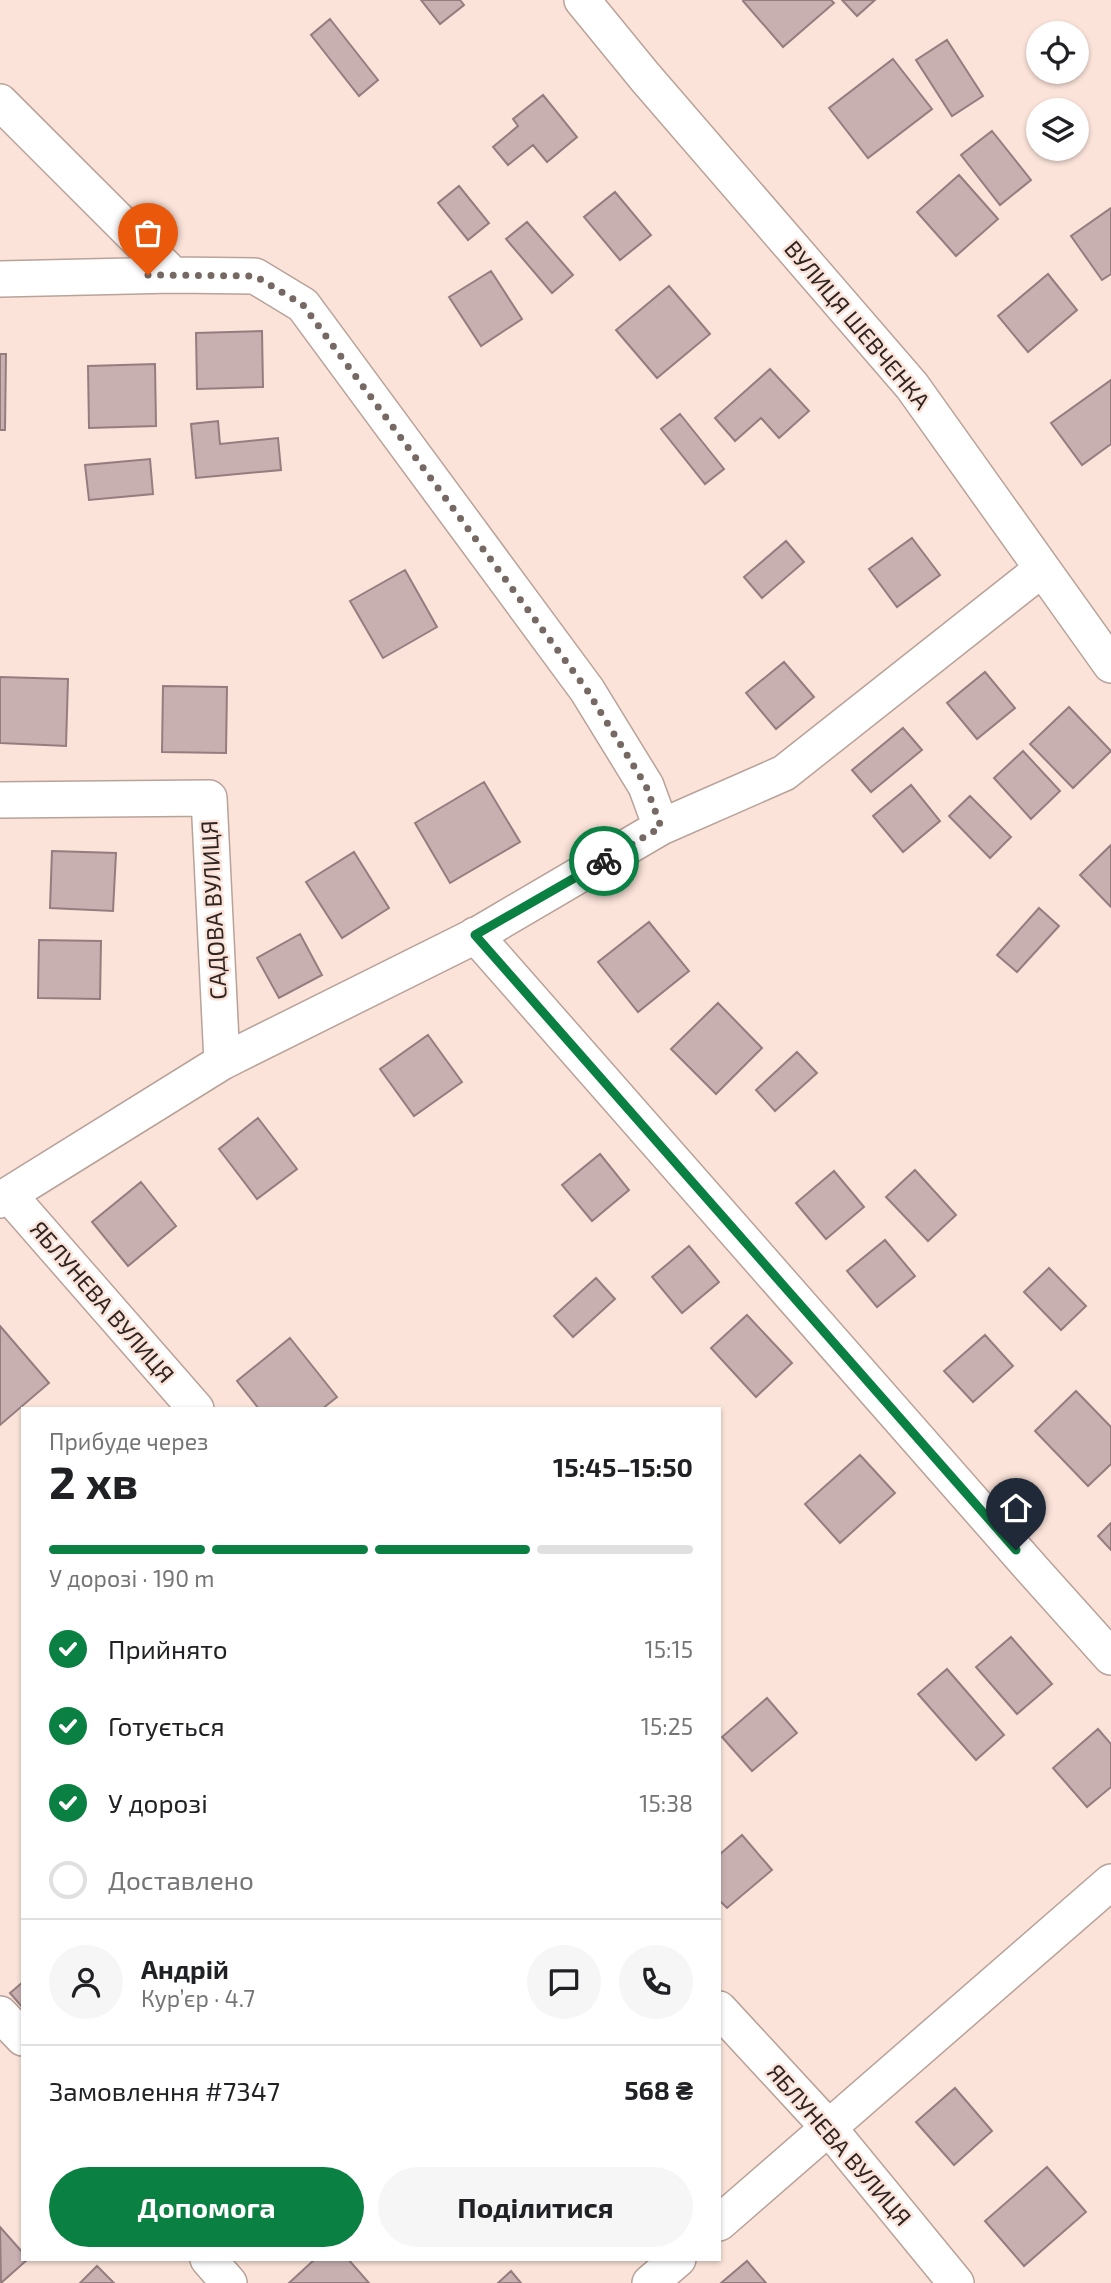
<!DOCTYPE html>
<html lang="uk">
<head>
<meta charset="utf-8">
<style>
	body { margin:0; font-family:"Exo 2",sans-serif; background:#f6f6f6; color:#202124; height:100vh; display:flex; flex-direction:column; font-size:26px; white-space:nowrap }
	* { box-sizing:border-box; margin:0 }
	p { font-size:23px; color:#757577 }
	.icon { flex:none; width:38px; height:38px; fill:none; stroke:currentColor; stroke-width:2; stroke-linecap:round; stroke-linejoin:round }
	.map { position:relative; flex:1; overflow:hidden }
	.details { position:absolute; left:21px; top:1407px; width:700px; height:854px; display:flex; flex-direction:column; background:#fff; border-radius:0px; box-shadow:0 2px 5px #0004 }
	.details>* { flex:none }
	.buttons { position:absolute; left:1026px; top:21px; display:grid; gap:14px }
	.buttons a { display:grid; place-items:center; width:63px; height:63px; border-radius:50%; background:#fff; box-shadow:0 2px 5px #0004; font-size:35px }
	.pin { position:absolute; display:grid; place-items:center; width:60px; height:60px; color:#fff; margin:-72px -30px; border-radius:50% 50% 50% 0; rotate:-45deg; box-shadow:0 0 7px #0007 }
	.pin .icon { rotate:45deg }
	.courier { position:absolute; display:grid; place-items:center; width:70px; height:70px; margin:-35px; border:5px solid #0b8043; border-radius:50%; background:#fff; color:#222; box-shadow:0 2px 9px #0007 }
	.headline em { font-style:normal; font-weight:700 }
	.headline div { display:flex; flex-direction:column-reverse }
	.headline { display:flex; align-items:center; justify-content:space-between; height:119px; padding:0 28px }
	h1 { font-size:46px; font-weight:700; line-height:52px }
	.bar { display:grid; grid-template-columns:repeat(4,1fr); gap:10px 7px; align-content:center; height:84px; padding:0 28px }
	.bar i { height:9px; border-radius:5px; background:#e0e0e0 }
	.bar .active { background:#0b8043 }
	.bar p { grid-column:span 4 }
	.line { display:flex; align-items:center; gap:18px; padding:0 28px; border-top:2px solid #e0e0e0 }
	.line div { flex:1 }
	.round { display:grid; place-items:center; flex:none; width:74px; height:74px; border-radius:37px; background:#f6f6f6 }
	ol { padding:0 28px; list-style:none }
	li { display:flex; align-items:center; gap:21px; height:77px }
	li p { margin-inline-start:auto }
	li .icon { padding:7px; border-radius:50%; background:#0b8043; color:#fff; stroke-width:4 }
	li:last-child { color:#757577 }
	li i { width:38px; height:38px; border:4px solid #e0e0e0; border-radius:50% }
	.cta { display:flex; gap:14px; margin-top:auto; padding:14px 28px }
	.cta a { flex:1; height:80px; border-radius:42px; background:#0b8043; color:#fff; font-size:28px; font-weight:700; line-height:80px; text-align:center }
	.cta a+a { background:#f6f6f6; color:#202124 }
	.map>svg:first-child { display:block }
	.building { fill:#c8afb0; stroke:#957d7f; stroke-width:2 }
	.lines { fill:none; stroke-linecap:round; stroke-linejoin:round }
	.street-casing { stroke:#b8a299; stroke-width:38 }
	.street { stroke:#fff; stroke-width:35 }
	.done { stroke:#766862; stroke-width:7; stroke-dasharray:0 12.6 }
	.route { stroke:#0b8043; stroke-width:9 }
	.labels { text-anchor:middle; stroke-width:5; stroke-linejoin:round; paint-order:stroke }
	.street-label { font-size:23px; fill:#2e2522; stroke:#fbe3d9 }
</style>
</head>
<body>
<div class="map">
<svg width="1111" height="2283" viewBox="0 0 1111 2283">
	<rect width="100%" height="100%" fill="#fbe3d9"/>
	<path class="building" d="M421,0h39l4,5 -24,19z
		M744,0h87l3,3 -51,44 -40,-46z
		M842,0h33l-18,16z
		M330,19l48,61 -19,16 -48,-61z
		M947,40l36,56 -31,20 -36,-56z
		M893,59l39,50 -64,49 -39,-50z
		M543,95l34,42 -30,25 -14,-17 -25,20 -15,-18 25,-21 -5,-7z
		M992,131l39,49 -31,25 -39,-50z
		M959,175l39,44 -42,37 -39,-44z
		M459,186l30,37 -21,17 -30,-37z
		M615,192l36,43 -31,25 -36,-43z
		M1111,208v66l-9,6 -31,-44z
		M527,222l46,53 -21,18 -46,-54z
		M491,271l31,48 -41,27 -32,-49z
		M1048,274l29,36 -49,42 -30,-36z
		M669,286l41,48 -53,44 -41,-48z
		M262,331l1,56 -66,2 -1,-56z
		M0,354h6l-1,76h-5z
		M155,364l1,62 -67,2 -1,-62z
		M770,369l39,42 -30,27 -18,-20 -26,23 -20,-23z
		M1111,380v64l-29,21 -31,-42z
		M680,414l44,55 -19,15 -44,-55z
		M218,421l2,23 58,-6 3,32 -85,8 -5,-54z
		M150,459l3,35 -64,6 -4,-35z
		M912,538l28,37 -43,32 -28,-38z
		M786,541l18,21 -42,36 -18,-21z
		M405,570l32,57 -54,31 -33,-57z
		M784,662l30,35 -38,32 -30,-36z
		M985,672l30,36 -38,31 -30,-36z
		M0,677l68,2 -2,67 -66,-3z
		M163,686l64,1 -1,66 -64,-1z
		M1069,707l42,44 -38,37 -43,-44z
		M903,728l19,22 -51,42 -19,-22z
		M1023,751l37,40 -29,28 -37,-41z
		M484,782l36,60 -70,41 -35,-60z
		M911,785l29,36 -37,31 -30,-36z
		M970,796l41,41 -21,21 -41,-42z
		M1111,845v62l-31,-32z
		M52,851l64,2 -3,58 -63,-3z
		M354,852l35,56 -47,30 -36,-56z
		M1039,908l20,18 -42,46 -20,-17z
		M649,922l40,49 -51,41 -40,-50z
		M300,934l22,41 -43,23 -22,-40z
		M39,940l62,1 -1,58 -62,-1z
		M718,1003l44,45 -46,46 -45,-45z
		M428,1035l34,47 -48,34 -34,-47z
		M797,1052l20,21 -42,38 -19,-21z
		M258,1118l39,51 -40,30 -38,-50z
		M600,1154l29,36 -37,31 -30,-36z
		M915,1170l41,45 -28,26 -42,-44z
		M834,1171l30,36 -38,32 -30,-36z
		M141,1182l35,44 -48,40 -36,-44z
		M885,1240l30,36 -38,31 -30,-36z
		M689,1246l30,36 -37,31 -30,-36z
		M1049,1268l37,38 -25,24 -37,-38z
		M596,1278l19,21 -42,38 -19,-21z
		M747,1315l45,48 -36,34 -45,-49z
		M0,1326l49,57 -49,42z
		M985,1335l28,31 -40,36 -29,-31z
		M290,1338l47,59 -15,12h-63l-22,-28z
		M1076,1391l35,36v37l-23,22 -53,-55z
		M860,1455l35,38 -55,50 -35,-39z
		M1111,1523v27l-13,-14z
		M1011,1637l41,47 -35,30 -41,-47z
		M947,1669l57,66 -28,25 -58,-66z
		M767,1698l30,35 -45,38 -30,-34z
		M1098,1729l13,15v43l-24,20 -34,-39z
		M742,1835l30,35 -45,38 -8,-8v-45z
		M23,1982v26l-13,-15z
		M955,2088l37,43 -38,34 -38,-43z
		M1047,2167l39,45 -62,54 -39,-45z
		M0,2227l23,26v6h5l-27,24z
		M315,2259h33l21,24h-80z
		M747,2261l19,22h-45z
		M97,2266l17,17h-34z
		M511,2271l10,12h-23z"/>
	<g class="lines">
		<g class="street-casing">
			<path id="street" d="M582,0l63,77 267,309 199,279
				M0,102l173,173
				M0,279l173,-4 82,1 48,29 284,385 59,96 15,41
				M0,800l209,-2 13,264
				M475,935l558,635 78,87
				M9,1195l187,214
				M0,1200l222,-138 255,-127 184,-108 123,-54 258,-204
				M719,2009l109,118 128,156
				M0,2014l23,24
				M719,2223l392,-341
				M208,2259l21,24
				M650,2283l28,-24"/>
		</g>
		<use href="#street" class="street"/>
	</g>
	<g class="lines">
		<path class="done" d="M148,275l107,1 48,29 284,385 59,96 15,41 -57,34"/>
		<path class="route" d="M604,861l-129,74 541,615"/>
	</g>
	<g class="labels">
		<g class="street-label">
			<text transform="translate(857 325) rotate(50)" y="8">ВУЛИЦЯ ШЕВЧЕНКА</text>
			<text transform="translate(214 910) rotate(-93)" y="8">САДОВА ВУЛИЦЯ</text>
			<text transform="translate(102 1302) rotate(49)" y="8">ЯБЛУНЕВА ВУЛИЦЯ</text>
			<text transform="translate(839 2145) rotate(49)" y="8">ЯБЛУНЕВА ВУЛИЦЯ</text>
		</g>
	</g>
</svg>
<div class="buttons">
<a><svg class="icon" aria-label="locate" viewBox="0 0 24 24"><circle cx="12" cy="12" r="6"/><path d="M12 2v4M12 18v4M2 12h4M18 12h4"/></svg></a>
<a><svg class="icon" aria-label="layers" viewBox="0 0 24 24"><path d="M12 4l9 5-9 5-9-5zM3 14l9 5 9-5"/></svg></a>
</div>
<div class="pin" style="left:148px;top:275px;background:#ea580c"><svg class="icon" aria-label="bag" viewBox="0 0 24 24"><path d="M5 8h14l-1 12H6zM9 8a3 3 0 0 1 6 0"/></svg></div>
<div class="pin" style="left:1016px;top:1550px;background:#1f2937"><svg class="icon" aria-label="home" viewBox="0 0 24 24"><path d="M3 11l9-7 9 7M6 9v11h12V9"/></svg></div>
<div class="courier" style="left:604px;top:861px"><svg class="icon" aria-label="bike" viewBox="0 0 24 24"><circle cx="6" cy="16" r="4"/><circle cx="18" cy="16" r="4"/><path d="M6 16l4-8h5l3 8M10 8l3 8H6M13 5h3"/></svg></div>
<section class="details">
<div class="headline"><div><h1>2 хв</h1><p>Прибуде через</p></div><em>15:45–15:50</em></div>
<div class="bar"><i class="active"></i><i class="active"></i><i class="active"></i><i></i><p>У дорозі · 190 m</p></div>
<ol>
<li><svg class="icon" aria-label="check" viewBox="0 0 24 24"><path d="M5 12l5 5 9-10"/></svg>Прийнято<p>15:15</p></li>
<li><svg class="icon" aria-label="check" viewBox="0 0 24 24"><path d="M5 12l5 5 9-10"/></svg>Готується<p>15:25</p></li>
<li><svg class="icon" aria-label="check" viewBox="0 0 24 24"><path d="M5 12l5 5 9-10"/></svg>У дорозі<p>15:38</p></li>
<li><i></i>Доставлено</li>
</ol>
<div class="line" style="height:126px"><a class="round"><svg class="icon" aria-label="person" viewBox="0 0 24 24"><circle cx="12" cy="8" r="4"/><path d="M4 21q1-7 8-7t8 7"/></svg></a><div><b>Андрій</b><p>Кур’єр · 4.7</p></div><a class="round"><svg class="icon" aria-label="chat" viewBox="0 0 24 24"><path d="M4 5h16v11H9l-5 4z"/></svg></a><a class="round"><svg class="icon" aria-label="phone" viewBox="0 0 24 24"><path d="M5 4h4l2 5-3 2q2 4 5 5l2-3 5 2v4C11 20 4 13 5 4z"/></svg></a></div>
<div class="line" style="height:91px"><div>Замовлення #7347</div><b>568 ₴</b></div>
<div class="cta"><a>Допомога</a><a>Поділитися</a></div>
</section>
</div>
</body>
</html>
